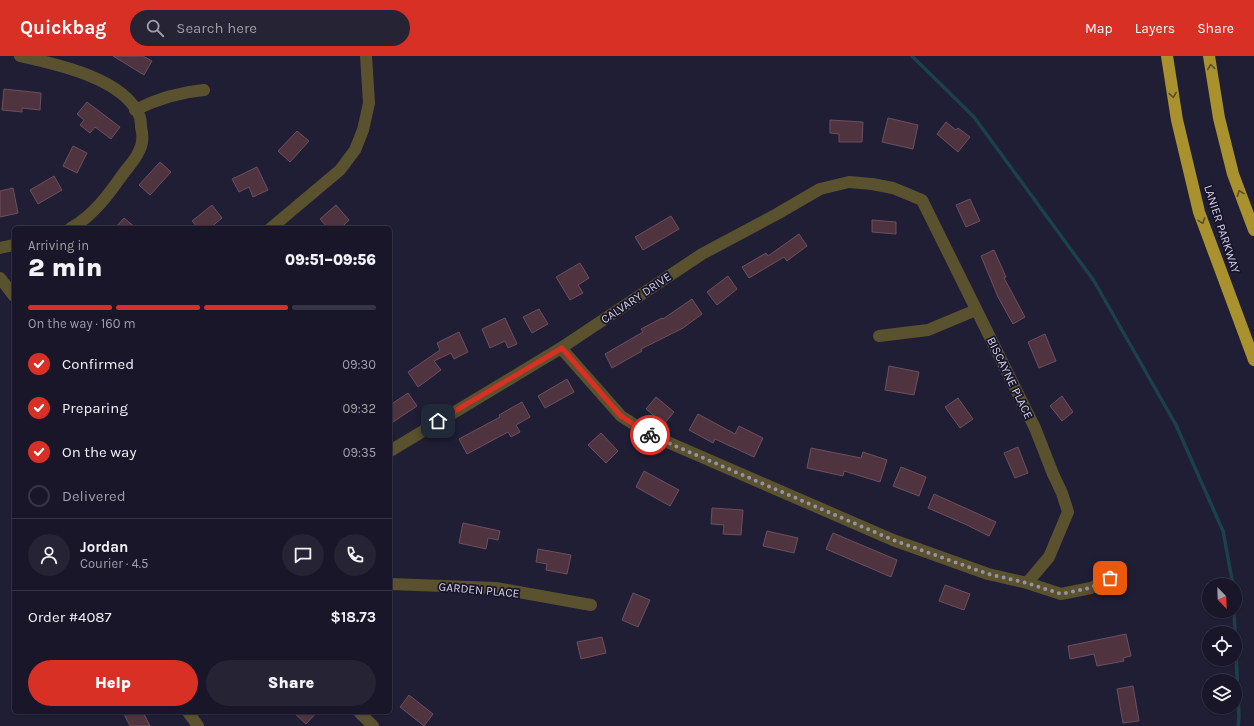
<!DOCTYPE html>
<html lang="en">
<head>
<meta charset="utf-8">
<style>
	body { margin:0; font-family:Karla,sans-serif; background:#252334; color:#f1f3f6; height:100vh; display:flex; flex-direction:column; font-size:15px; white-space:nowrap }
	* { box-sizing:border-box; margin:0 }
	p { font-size:13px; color:#9f9fa8 }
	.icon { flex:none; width:22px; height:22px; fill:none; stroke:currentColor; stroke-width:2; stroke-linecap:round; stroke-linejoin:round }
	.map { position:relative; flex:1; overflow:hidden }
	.side { position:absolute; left:12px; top:170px; width:380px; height:488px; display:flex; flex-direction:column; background:#181628; border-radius:6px; box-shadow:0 1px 3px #0004,0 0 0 1px #363545 }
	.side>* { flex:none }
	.needle { width:26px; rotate:157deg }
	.controls { position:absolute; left:1202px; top:522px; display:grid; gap:8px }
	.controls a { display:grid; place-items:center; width:40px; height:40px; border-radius:50%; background:#181628; box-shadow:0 1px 3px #0004,0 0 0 1px #363545; font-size:20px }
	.pin { position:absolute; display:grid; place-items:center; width:34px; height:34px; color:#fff; margin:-17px; border-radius:8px; box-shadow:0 2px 6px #0006 }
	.courier { position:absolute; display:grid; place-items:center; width:40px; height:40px; margin:-20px; border:3px solid #d93025; border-radius:50%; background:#fff; color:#222; box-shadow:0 1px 5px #0007 }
	.overview em { font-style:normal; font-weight:800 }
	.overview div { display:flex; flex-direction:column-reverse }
	.overview { display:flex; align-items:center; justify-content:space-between; height:68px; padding:0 16px }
	h1 { font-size:26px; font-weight:800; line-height:30px }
	.bar { display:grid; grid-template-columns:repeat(4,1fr); gap:6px 4px; align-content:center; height:48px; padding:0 16px }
	.bar i { height:5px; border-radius:3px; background:#363545 }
	.bar .active { background:#d93025 }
	.bar p { grid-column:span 4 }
	.line { display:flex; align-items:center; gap:10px; padding:0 16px; border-top:1px solid #363545 }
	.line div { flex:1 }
	.round { display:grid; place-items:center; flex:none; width:42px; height:42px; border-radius:21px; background:#252334 }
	ol { padding:0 16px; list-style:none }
	li { display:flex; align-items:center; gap:12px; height:44px }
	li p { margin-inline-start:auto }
	li .icon { padding:4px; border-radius:50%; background:#d93025; color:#fff; stroke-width:4 }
	li:last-child { color:#9f9fa8 }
	li i { width:22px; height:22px; border:2px solid #363545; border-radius:50% }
	.cta { display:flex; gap:8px; margin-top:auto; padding:8px 16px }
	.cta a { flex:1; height:46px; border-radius:24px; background:#d93025; color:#fff; font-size:16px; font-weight:800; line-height:46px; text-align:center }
	.cta a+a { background:#252334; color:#f1f3f6 }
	header { display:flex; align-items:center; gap:24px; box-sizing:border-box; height:56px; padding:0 20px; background:#d93025; color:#fff }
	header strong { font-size:19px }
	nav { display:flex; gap:22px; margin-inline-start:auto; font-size:14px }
	.search { width:280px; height:36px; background:#252334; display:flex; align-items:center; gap:10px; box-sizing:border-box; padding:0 14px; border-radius:22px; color:#9f9fa8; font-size:15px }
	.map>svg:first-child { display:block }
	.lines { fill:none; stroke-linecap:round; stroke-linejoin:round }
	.stream { stroke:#1a414c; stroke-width:3.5 }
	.building { fill:#4f3440; stroke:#6d4f5d }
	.minor { stroke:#5a512e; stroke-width:12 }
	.highway { stroke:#a9912d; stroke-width:12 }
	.oneway { stroke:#594c2c }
	.done { stroke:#9493a6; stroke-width:4; stroke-dasharray:0 7.2 }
	.route { stroke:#d93025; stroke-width:5 }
	.labels { text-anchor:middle; stroke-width:3.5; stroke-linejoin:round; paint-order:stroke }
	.street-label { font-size:12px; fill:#d3d2e3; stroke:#17142b }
</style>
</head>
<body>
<header>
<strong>Quickbag</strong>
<div class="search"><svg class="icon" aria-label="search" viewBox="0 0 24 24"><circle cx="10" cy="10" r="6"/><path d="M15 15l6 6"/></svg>Search here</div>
<nav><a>Map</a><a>Layers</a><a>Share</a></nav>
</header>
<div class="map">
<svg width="1254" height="670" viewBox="0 0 1254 670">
	<rect width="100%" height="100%" fill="#201e35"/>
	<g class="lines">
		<path class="stream" d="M912,0l62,61 120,164 82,144 47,106 10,54
			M1234,555l5,106 -1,9"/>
	</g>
	<path class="building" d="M113,0h30l9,5 -8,14z
		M4,33l37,4 -1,17 -18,-2v4l-20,-2z
		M87,46l33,25 -9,12 -16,-12 -5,6 -10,-8 4,-5 -7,-6z
		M888,62l30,7 -5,24 -31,-7z
		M830,64l33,2 -1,20h-23v-8l-9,-1z
		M946,66l10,8 2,-2 12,9 -12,15 -21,-18z
		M297,75l12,10 -19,21 -12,-11z
		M73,90l14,7 -10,20 -14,-7z
		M160,106l11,10 -21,23 -11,-10z
		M257,111l11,23 -15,7 -4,-10 -10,5 -7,-13z
		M54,120l8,14 -24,14 -8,-14z
		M13,132l5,25 -18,4v-26z
		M970,143l10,22 -14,6 -10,-22z
		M212,149l10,13 -12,10h-12l-6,-7z
		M336,149l13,15 -8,8h-13l-8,-9z
		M671,160l8,13 -36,21 -8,-13z
		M124,162l12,10h-21z
		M872,164l24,2v12l-24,-2z
		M799,178l8,12 -20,15 -3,-4 -35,21 -7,-11 24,-14 2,3z
		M994,194l12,27 -2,1 21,39 -12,7 -15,-27 -17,-41z
		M580,207l9,15 -11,7 5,8 -13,7 -14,-23z
		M728,220l9,13 -20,16 -10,-13z
		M692,243l10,15 -19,14 -42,21 1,2 -30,17 -7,-14 38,-22 -2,-3 21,-11 1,1z
		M539,253l9,15 -16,9 -9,-16z
		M505,262l12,26 -9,4 -3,-7 -15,7 -8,-19z
		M459,276l9,20 -14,7 -3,-6 -17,8 7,9 -23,17 -10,-15 32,-22 -3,-7z
		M1045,278l11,27 -17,7 -11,-26z
		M889,310l30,6 -5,23 -29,-5z
		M567,323l7,13 -29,16 -7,-12z
		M408,337l9,13 -27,18v-19z
		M1062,340l11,16 -11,9 -12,-15z
		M656,341l18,15 -10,12 -18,-15z
		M958,342l15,21 -13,9 -15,-21z
		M522,346l8,15 -14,8 4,7 -9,5 -3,-5 -41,22 -8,-15 41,-22 -1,-2z
		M698,358l37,20 4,-8 24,12 -9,19 -39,-18 -2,4 -24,-13z
		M601,377l17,18 -12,12 -18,-18z
		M1018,391l10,26 -13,5 -11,-25z
		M811,392l50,10 2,-6 24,8 -7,22 -36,-11 -1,5 -36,-8z
		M901,411l25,10 -7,19 -26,-10z
		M644,415l35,19 -9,16 -34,-19z
		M934,438l62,28 -7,14 -22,-11 -39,-17z
		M712,452l31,2 -2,25 -18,-1 1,-9 -13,-1z
		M463,467l37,8 -2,9 -10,-2 -2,11 -27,-6z
		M767,475l31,7 -4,15 -31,-7z
		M833,477l64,27 -6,17 -65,-28z
		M538,493l33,6 -4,19 -21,-4 1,-6 -11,-2z
		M945,529l25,9 -6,16 -25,-9z
		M633,537l17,7 -12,27 -16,-7z
		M1126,578l5,22 -8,2 1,3 -27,5 -3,-12 -24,5 -2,-13z
		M602,581l4,16 -25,6 -4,-17z
		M1133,630l6,35 -16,2 -6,-34z
		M409,639l24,19 -9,12 -24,-19z
		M123,656h20l7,14h-20z
		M293,656h24l-11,12z"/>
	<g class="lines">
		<path class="minor" d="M20,0c36,8 103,22 119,59 2,4 2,9 2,12 2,8 2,17 -2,24 -3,8 -11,16 -16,23 -14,20 -30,42 -52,54
			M135,54c22,-11 45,-18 69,-20
			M271,172l69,-58 15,-20 8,-20 6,-27 -3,-47
			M0,192l14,-3
			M0,222l14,18
			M879,280l49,-6 48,-20
			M561,292l60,68 28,18 244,106 95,34 39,9 34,11 30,-6 19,-10
			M390,395l171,-103 141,-94 75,-40 43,-25 29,-7 23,2 21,4 29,12 113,228 18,46 9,19 6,19 -19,45 -22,26
			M390,528l106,4 95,17
			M188,656l10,14
			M359,656l14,14"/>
		<path class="highway" d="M1167,0l10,64 22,92 55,148
			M1209,0l10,62 14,56 21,56"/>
	</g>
	<defs><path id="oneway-chevron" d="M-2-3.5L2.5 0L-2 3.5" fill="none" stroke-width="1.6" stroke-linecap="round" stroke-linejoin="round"/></defs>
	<g class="oneway">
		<use href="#oneway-chevron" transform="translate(1211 11) rotate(-98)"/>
		<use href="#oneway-chevron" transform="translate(1173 39) rotate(81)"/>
		<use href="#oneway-chevron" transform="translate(1240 137) rotate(-111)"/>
		<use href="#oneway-chevron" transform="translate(1202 165) rotate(70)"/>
	</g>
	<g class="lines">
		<path class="done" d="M650,379l243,105 95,34 39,9 34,11 29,-6 20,-10"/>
		<path class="route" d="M438,365l124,-73 59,68 29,19"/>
	</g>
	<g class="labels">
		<g class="street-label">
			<text transform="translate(1222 173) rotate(72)" y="4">LANIER PARKWAY</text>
			<text transform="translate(636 242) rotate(-34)" y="4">CALVARY DRIVE</text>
			<text transform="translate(1010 322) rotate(64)" y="4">BISCAYNE PLACE</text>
			<text transform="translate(479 534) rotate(5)" y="4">GARDEN PLACE</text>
		</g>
	</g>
</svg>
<div class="controls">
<a><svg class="needle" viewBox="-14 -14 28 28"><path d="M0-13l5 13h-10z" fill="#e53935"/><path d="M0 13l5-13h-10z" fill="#9f9fa8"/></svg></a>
<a><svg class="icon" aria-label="locate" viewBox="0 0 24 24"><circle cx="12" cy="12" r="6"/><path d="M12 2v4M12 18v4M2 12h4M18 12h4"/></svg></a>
<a><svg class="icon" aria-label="layers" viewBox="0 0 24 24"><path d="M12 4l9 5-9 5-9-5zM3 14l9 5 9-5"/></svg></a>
</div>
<div class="pin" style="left:1110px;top:522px;background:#ea580c"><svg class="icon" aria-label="bag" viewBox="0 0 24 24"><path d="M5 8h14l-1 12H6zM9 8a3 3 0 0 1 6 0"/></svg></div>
<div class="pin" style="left:438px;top:365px;background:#1f2937"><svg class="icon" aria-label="home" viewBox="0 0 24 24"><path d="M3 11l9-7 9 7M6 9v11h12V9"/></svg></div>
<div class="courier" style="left:650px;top:379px"><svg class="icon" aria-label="bike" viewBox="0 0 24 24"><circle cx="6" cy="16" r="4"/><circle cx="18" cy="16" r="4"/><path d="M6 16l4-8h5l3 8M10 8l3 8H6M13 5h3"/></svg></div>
<section class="side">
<div class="overview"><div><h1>2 min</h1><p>Arriving in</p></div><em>09:51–09:56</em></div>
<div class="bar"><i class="active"></i><i class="active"></i><i class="active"></i><i></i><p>On the way · 160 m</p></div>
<ol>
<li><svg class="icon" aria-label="check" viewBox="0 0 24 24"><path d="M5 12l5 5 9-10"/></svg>Confirmed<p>09:30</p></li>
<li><svg class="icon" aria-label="check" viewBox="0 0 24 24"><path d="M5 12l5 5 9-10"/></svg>Preparing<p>09:32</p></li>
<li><svg class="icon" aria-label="check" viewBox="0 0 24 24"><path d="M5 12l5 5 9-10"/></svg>On the way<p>09:35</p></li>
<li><i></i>Delivered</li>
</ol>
<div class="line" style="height:72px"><a class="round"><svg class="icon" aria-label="person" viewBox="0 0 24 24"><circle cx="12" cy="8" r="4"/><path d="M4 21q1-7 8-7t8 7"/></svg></a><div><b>Jordan</b><p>Courier · 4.5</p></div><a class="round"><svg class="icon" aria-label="chat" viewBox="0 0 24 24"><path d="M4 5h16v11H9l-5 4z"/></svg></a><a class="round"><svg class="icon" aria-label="phone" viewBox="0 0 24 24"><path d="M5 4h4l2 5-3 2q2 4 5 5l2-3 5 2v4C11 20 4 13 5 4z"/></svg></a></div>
<div class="line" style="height:52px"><div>Order #4087</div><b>$18.73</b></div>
<div class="cta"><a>Help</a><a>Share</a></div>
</section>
</div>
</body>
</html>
